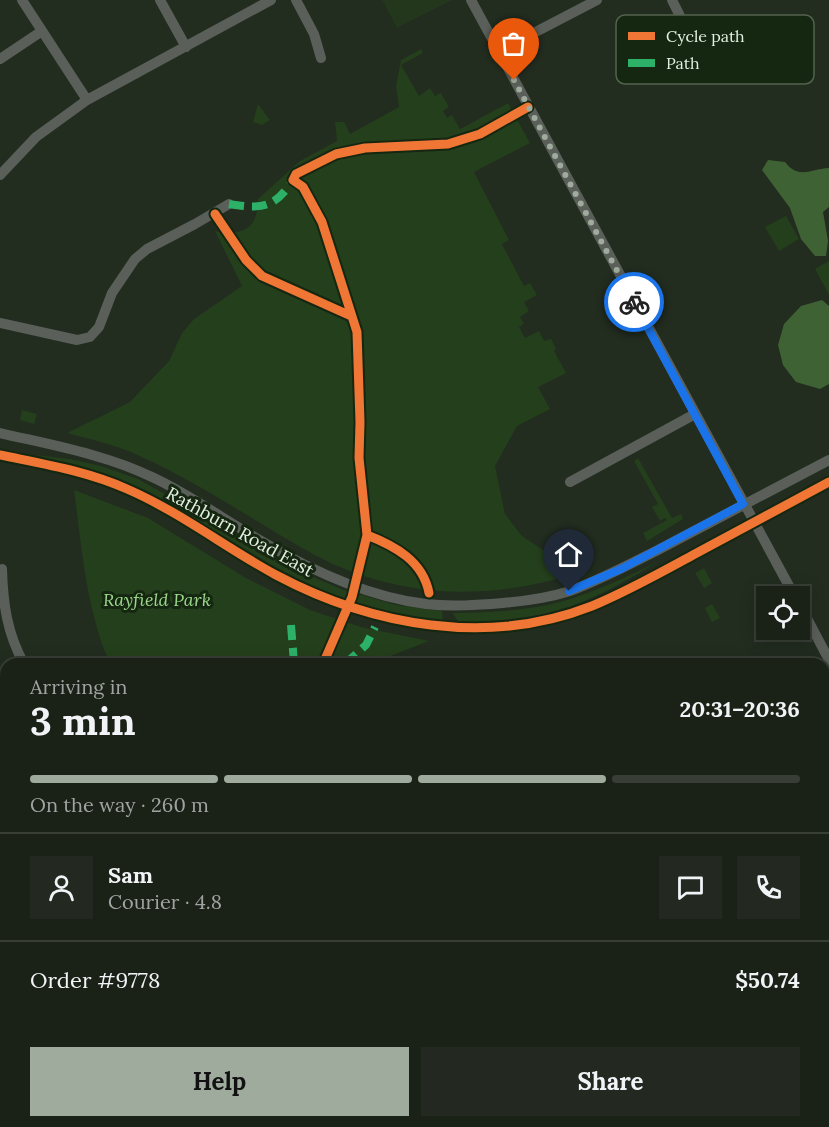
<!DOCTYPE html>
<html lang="en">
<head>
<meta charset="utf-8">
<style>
	body { margin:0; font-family:Lora,serif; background:#232920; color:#f1f3f6; height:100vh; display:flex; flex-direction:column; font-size:22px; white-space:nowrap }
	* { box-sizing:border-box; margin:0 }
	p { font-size:20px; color:#9fa3a1 }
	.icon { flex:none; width:33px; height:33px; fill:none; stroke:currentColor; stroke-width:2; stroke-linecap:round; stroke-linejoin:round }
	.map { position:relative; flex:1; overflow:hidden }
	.sheet { position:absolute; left:0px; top:658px; width:830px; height:470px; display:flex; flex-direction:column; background:#1a2117; border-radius:18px 18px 0 0; box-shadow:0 3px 15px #0003,0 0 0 2px #383e36 }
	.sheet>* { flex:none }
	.fabs { position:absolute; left:756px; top:586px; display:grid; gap:12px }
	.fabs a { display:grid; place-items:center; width:54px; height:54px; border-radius:0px; background:#1a2117; box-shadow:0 3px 15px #0003,0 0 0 2px #383e36; font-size:30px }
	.pin { position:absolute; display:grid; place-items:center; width:51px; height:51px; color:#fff; margin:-62px -26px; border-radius:50% 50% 50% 0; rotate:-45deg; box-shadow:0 0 6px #0007 }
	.pin .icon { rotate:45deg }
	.courier { position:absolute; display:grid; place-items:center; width:60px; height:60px; margin:-30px; border:4px solid #1a73e8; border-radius:50%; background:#fff; color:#222; box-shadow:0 2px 8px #0007 }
	.overview em { font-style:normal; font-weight:700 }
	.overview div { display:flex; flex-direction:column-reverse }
	.overview { display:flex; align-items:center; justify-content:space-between; height:102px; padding:0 30px }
	h1 { font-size:39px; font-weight:700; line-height:45px }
	.bar { display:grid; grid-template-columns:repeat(4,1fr); gap:9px 6px; align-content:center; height:72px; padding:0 30px }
	.bar i { height:8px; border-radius:4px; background:#383e36 }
	.bar .selected { background:#9fab9c }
	.bar p { grid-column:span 4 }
	.line { display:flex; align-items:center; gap:15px; padding:0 30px; border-top:2px solid #383e36 }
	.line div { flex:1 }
	.round { display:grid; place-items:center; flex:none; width:63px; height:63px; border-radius:0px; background:#232920 }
	.cta { display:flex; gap:12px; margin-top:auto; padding:12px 30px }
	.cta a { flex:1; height:69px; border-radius:0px; background:#9fab9c; color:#111; font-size:24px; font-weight:700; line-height:69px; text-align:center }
	.cta a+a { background:#232920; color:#f1f3f6 }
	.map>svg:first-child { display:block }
	.built { fill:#23371c }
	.green { fill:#243f1c }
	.forest { fill:#3f6234 }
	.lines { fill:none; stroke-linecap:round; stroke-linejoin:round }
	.minor { stroke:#5a5f5a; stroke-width:10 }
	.quiet { stroke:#2db169; stroke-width:8; stroke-dasharray:15 8; stroke-linecap:butt }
	.cycleway-casing { stroke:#152710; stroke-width:13 }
	.cycleway { stroke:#f07635; stroke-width:9 }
	.done { stroke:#9fab9c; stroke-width:6; stroke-dasharray:0 10.8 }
	.route { stroke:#1a73e8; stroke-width:8 }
	.labels { text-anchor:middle; stroke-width:6; stroke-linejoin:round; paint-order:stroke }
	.street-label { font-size:18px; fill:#e3efe0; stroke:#152710 }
	.park-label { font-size:18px; font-style:italic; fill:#9bd68b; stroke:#152710 }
	.key { fill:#152710; stroke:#53634e; stroke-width:1.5 }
	.key-label { font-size:16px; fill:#e3efe0 }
</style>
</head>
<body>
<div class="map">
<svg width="829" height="1127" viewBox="0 0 829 1127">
	<rect width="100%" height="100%" fill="#222c1f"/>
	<path class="built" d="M382,0h70l-55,28z"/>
	<path class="green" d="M421,49l2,4 -22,12 18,31 11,-8 5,8 6,-3 8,14 -6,4 4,7 5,-3 8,14 48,-26 22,40 -56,29 35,68 -7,4 22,42 6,-3 7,12 -13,7 5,9 -9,6 4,7 -5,3 6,11 14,-7 5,10 7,-2 5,10 -2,2 12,22 -28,14 12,22 -33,17 -22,40 10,48 17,22 56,37c-83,26 -164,27 -245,-9 -24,-11 -46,-25 -68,-38 -43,-26 -86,-53 -132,-73 -21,-9 -44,-14 -66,-20l63,-31 39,-41 13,-28 12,-14 48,-33 -27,-55c27,5 43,-1 43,-32l42,-38 37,-20 -2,-19h9l6,12 49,-27 -3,-21 5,-26z
		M258,104l12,16 -8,5 -9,-3z
		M786,216l13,23 -20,12 -14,-24z
		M829,261v34l-14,-26z
		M22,410l15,4 -3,10 -14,-4z
		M35,455l35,4 31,7 37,13 88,49 73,43 42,18 55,16 46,6 1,10c-36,-5 -73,-11 -107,-24 -65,-27 -122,-69 -185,-100 -37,-19 -76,-31 -116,-42z
		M638,458l34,60 9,-4 2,5 -36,22 -4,-8 24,-13 -2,-2 -5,3 -8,-14 6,-3 -24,-43z
		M74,490l74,28 98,60 64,32 51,17 68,14 -44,17 3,6h-278c-24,-55 -28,-115 -36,-174z
		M662,560c-29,16 -57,34 -88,45 -37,14 -76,16 -115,17l-7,-9c28,-1 56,-1 84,-6 45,-7 85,-28 126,-47z
		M704,568l8,15 -8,5 -9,-15z
		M712,604l8,14 -8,4 -7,-14z
		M824,853l5,10v11l-3,2 3,6v12l-5,3z
		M6,1008v89l-6,-10v-71l6,-3 -2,-3z
		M829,1079v41l-11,7 -2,-5h8v-40z"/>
	<path class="forest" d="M768,160l17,2c14,18 25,7 44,6v39l-6,5 5,29 -2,15h-11l-14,-17 -11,-31 -28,-38z
		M822,300l7,6v78l-9,5 -24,-7 -13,-17 -5,-20 6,-21 17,-18z"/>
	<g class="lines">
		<path class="minor" d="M22,0l65,100
			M160,0l26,47
			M296,0l18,34 7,24
			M471,0l324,597
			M672,0l17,34
			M499,51l98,-51
			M0,59l42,-28
			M0,175l36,-38 51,-37 184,-100
			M0,323l77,17 13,-3 9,-10 13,-34 23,-34 12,-10 48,-25 34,-20
			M0,433c51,12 104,21 152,44 37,17 71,42 106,62 50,30 109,58 168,65 26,3 52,1 77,-1 23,-2 45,-5 67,-12 30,-11 58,-26 86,-40 58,-30 115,-61 173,-91
			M0,455c43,9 87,16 127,34 53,23 99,59 149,86 96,51 212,72 316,31 34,-14 68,-33 101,-51 45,-24 91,-49 136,-73
			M570,482l125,-68
			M2,569c1,35 5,64 22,95
			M800,605l29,55
			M0,774l6,-3
			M0,871l6,11
			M0,964l6,-3
			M389,1122l2,5
			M567,1122l2,5
			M735,1122l3,5
			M35,1127l2,-5
			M147,1127l1,-5
			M329,1127l7,-5"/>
		<path class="quiet" d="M229,204c32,5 45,5 64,-24
			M291,625l3,38 2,1
			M345,664l21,-19 9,-18
			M0,1035l6,1
			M306,1122l3,5"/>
		<g class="cycleway-casing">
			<path id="cycleway" d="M215,214l31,46 16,16 89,40
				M0,455c43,9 87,16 127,34 53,23 99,59 149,86 96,51 212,72 316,31 34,-14 68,-33 101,-51 45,-24 91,-49 136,-73
				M367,535c28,11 56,26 62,58
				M323,664l29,-67 15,-62 -8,-77 1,-36 -3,-90 -35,-110 -19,-35 -10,-7 3,-6 40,-20 29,-6 83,-4 32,-10 48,-27"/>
		</g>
		<use href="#cycleway" class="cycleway"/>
	</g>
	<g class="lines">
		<path class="done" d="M514,80l120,222"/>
		<path class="route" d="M569,591l52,-22 122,-65 -109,-202"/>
	</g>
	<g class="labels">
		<g class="street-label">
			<text transform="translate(240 532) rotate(29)" y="6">Rathburn Road East</text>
		</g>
		<g class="park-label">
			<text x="157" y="606">Rayfield Park</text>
		</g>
	</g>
	<rect x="616" y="15" width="198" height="69" rx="9" class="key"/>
	<rect x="628" y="32" width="27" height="8" fill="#f07635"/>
	<rect x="628" y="59" width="27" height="8" fill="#2db169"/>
	<g class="key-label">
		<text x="666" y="42">Cycle path</text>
		<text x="666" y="69">Path</text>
	</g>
</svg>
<div class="fabs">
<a><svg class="icon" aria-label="locate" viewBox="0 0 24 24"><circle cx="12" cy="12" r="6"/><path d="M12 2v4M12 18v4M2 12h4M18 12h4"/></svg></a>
</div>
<div class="pin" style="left:514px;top:80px;background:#ea580c"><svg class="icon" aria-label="bag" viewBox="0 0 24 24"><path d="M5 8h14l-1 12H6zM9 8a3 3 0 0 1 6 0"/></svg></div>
<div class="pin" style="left:569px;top:591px;background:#1f2937"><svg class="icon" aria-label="home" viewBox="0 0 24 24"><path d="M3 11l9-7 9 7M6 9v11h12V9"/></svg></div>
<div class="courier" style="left:634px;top:302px"><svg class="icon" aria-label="bike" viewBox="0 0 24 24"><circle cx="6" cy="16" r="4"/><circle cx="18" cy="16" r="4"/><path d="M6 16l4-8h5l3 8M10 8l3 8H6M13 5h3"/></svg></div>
<section class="sheet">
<div class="overview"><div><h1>3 min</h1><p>Arriving in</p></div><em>20:31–20:36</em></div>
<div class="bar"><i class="selected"></i><i class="selected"></i><i class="selected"></i><i></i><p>On the way · 260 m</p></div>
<div class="line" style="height:108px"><a class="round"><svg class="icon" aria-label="person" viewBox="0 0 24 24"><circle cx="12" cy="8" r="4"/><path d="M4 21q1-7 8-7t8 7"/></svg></a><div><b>Sam</b><p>Courier · 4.8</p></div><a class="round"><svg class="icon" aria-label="chat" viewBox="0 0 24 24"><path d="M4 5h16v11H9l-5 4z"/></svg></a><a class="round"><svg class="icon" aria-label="phone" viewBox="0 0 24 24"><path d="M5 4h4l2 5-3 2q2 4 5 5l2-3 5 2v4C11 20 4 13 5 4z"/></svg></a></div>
<div class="line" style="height:78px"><div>Order #9778</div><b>$50.74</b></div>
<div class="cta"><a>Help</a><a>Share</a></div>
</section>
</div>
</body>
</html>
